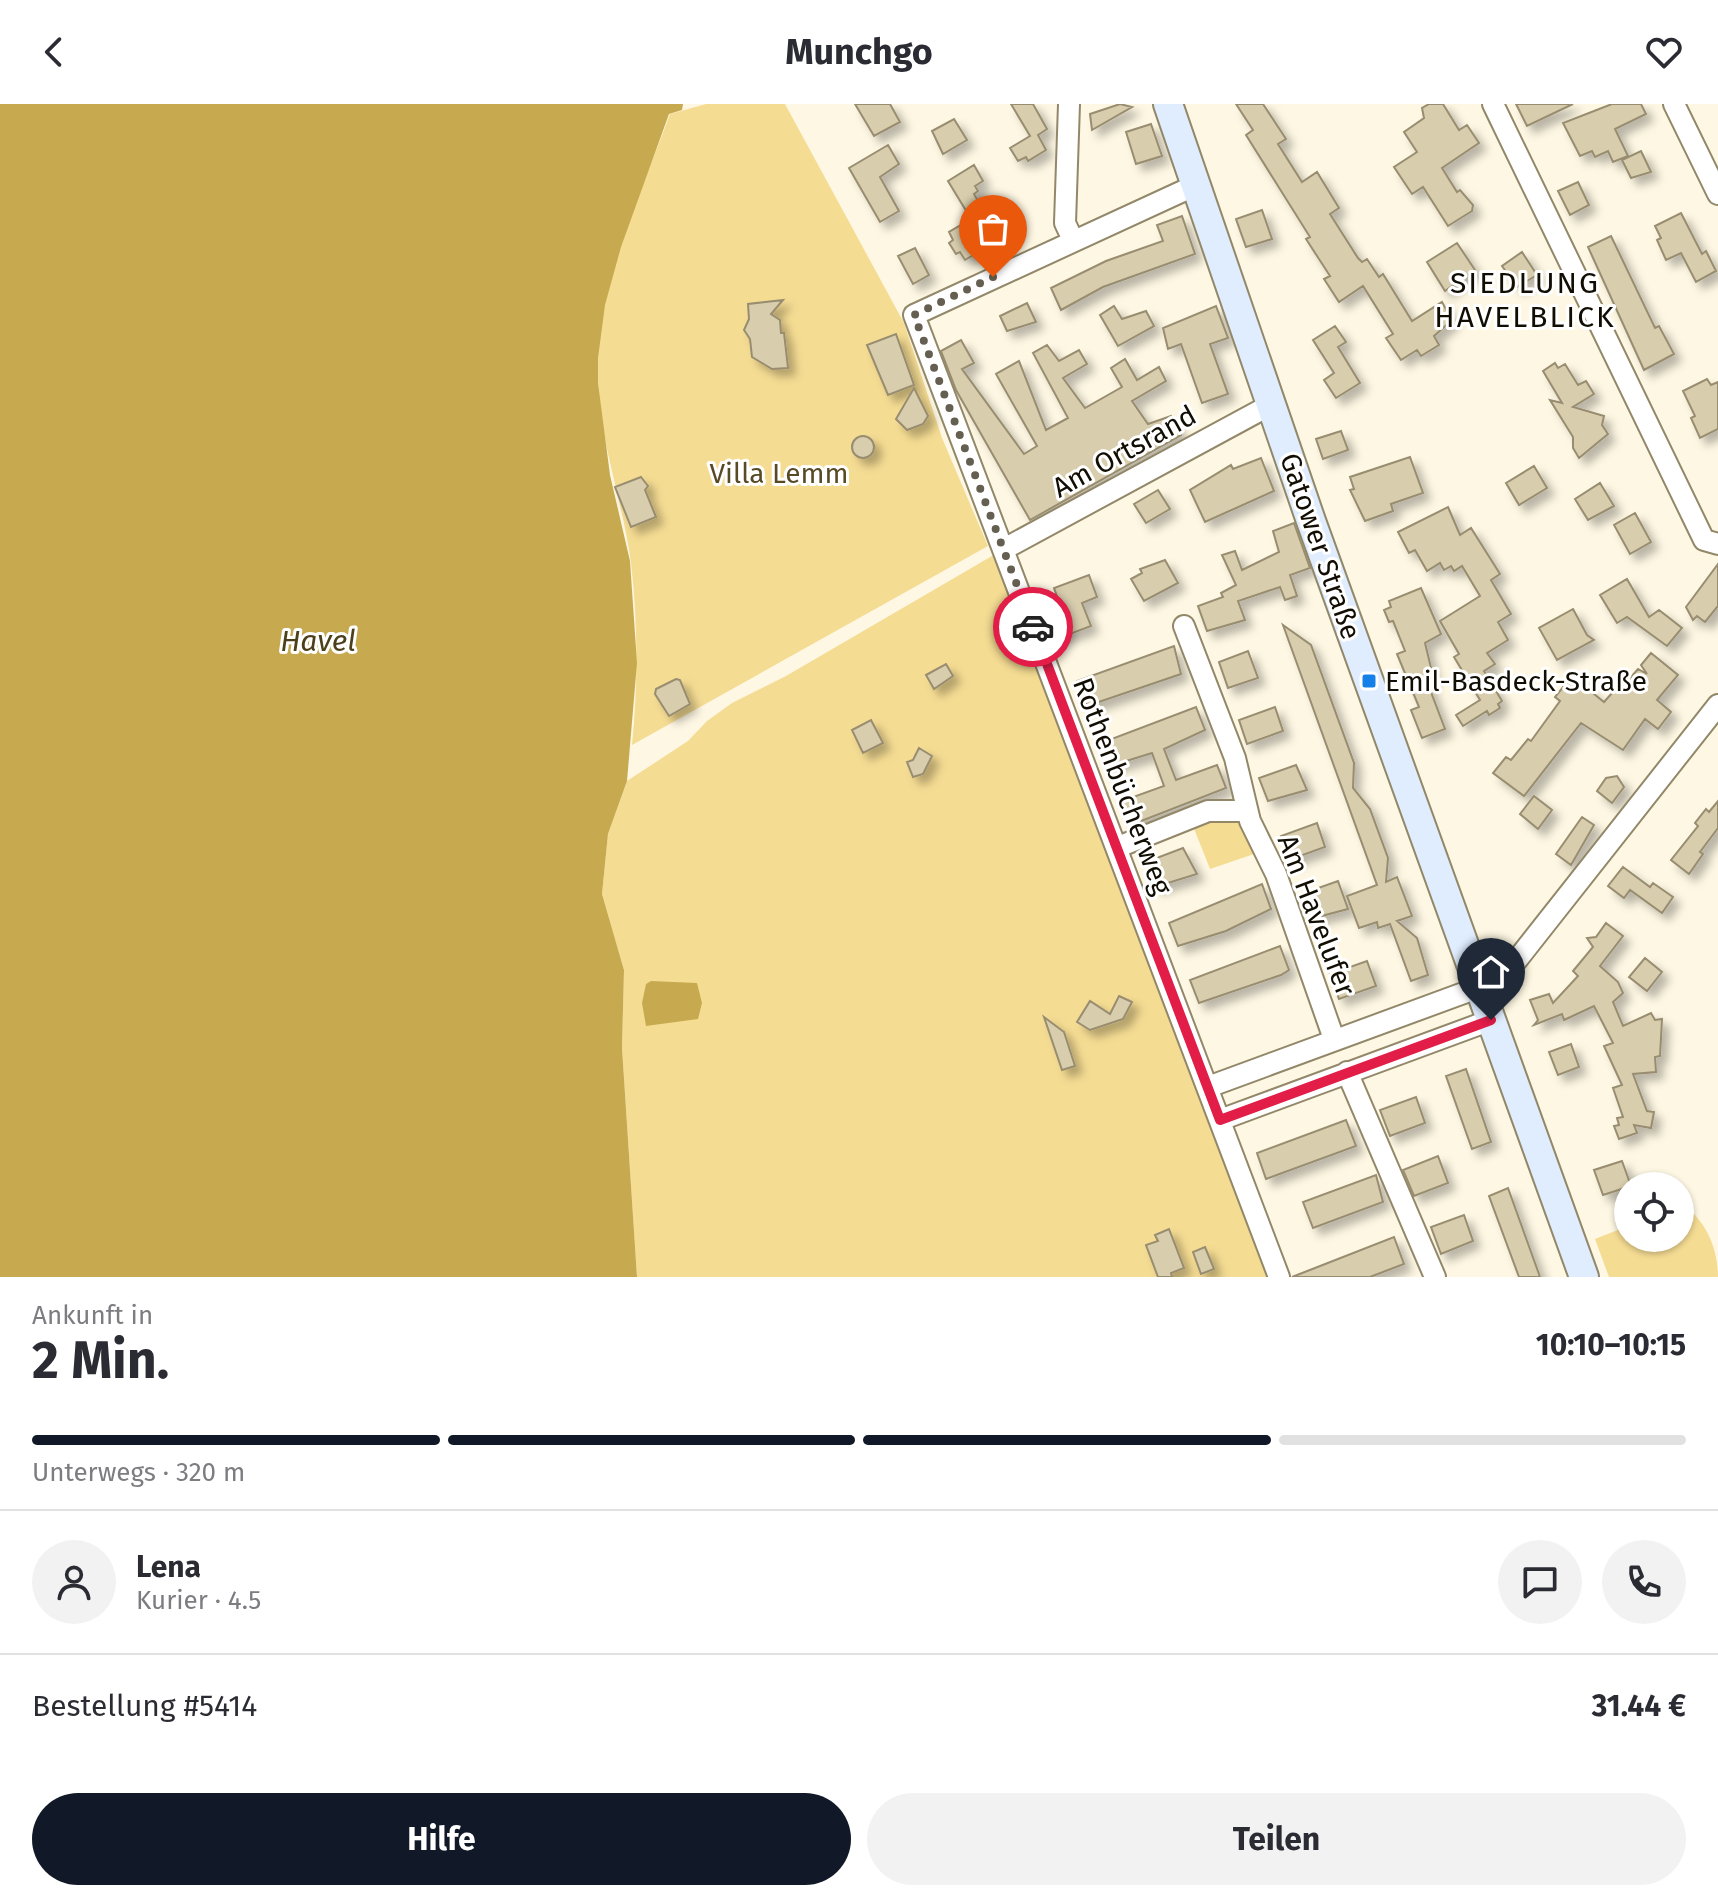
<!DOCTYPE html>
<html lang="de">
<head>
<meta charset="utf-8">
<style>
	body { margin:0; font-family:"Fira Sans",sans-serif; background:#f2f2f3; color:#2b2b33; height:100vh; display:flex; flex-direction:column; font-size:30px; white-space:nowrap }
	* { box-sizing:border-box; margin:0 }
	p { font-size:26px; color:#7c7c81 }
	.icon { flex:none; width:44px; height:44px; fill:none; stroke:currentColor; stroke-width:2; stroke-linecap:round; stroke-linejoin:round }
	.map { position:relative; height:1173px; overflow:hidden }
	.details { display:flex; flex-direction:column; background:#fff; flex:1 }
	.details>* { flex:none }
	.controls { position:absolute; left:1614px; top:1068px; display:grid; gap:16px }
	.controls a { display:grid; place-items:center; width:80px; height:80px; border-radius:50%; background:#fff; box-shadow:0 2px 6px #0004; font-size:40px }
	.pin { position:absolute; display:grid; place-items:center; width:68px; height:68px; color:#fff; margin:-82px -34px; border-radius:50% 50% 50% 0; rotate:-45deg; box-shadow:0 0 8px #0007 }
	.pin .icon { rotate:45deg }
	.courier { position:absolute; display:grid; place-items:center; width:80px; height:80px; margin:-40px; border:6px solid #e11d48; border-radius:50%; background:#fff; color:#222; box-shadow:0 2px 10px #0007 }
	.headline em { font-style:normal; font-weight:700 }
	.headline div { display:flex; flex-direction:column-reverse }
	.headline { display:flex; align-items:center; justify-content:space-between; height:136px; padding:0 32px }
	h1 { font-size:52px; font-weight:700; line-height:60px }
	.bar { display:grid; grid-template-columns:repeat(4,1fr); gap:12px 8px; align-content:center; height:96px; padding:0 32px }
	.bar i { height:10px; border-radius:6px; background:#e1e1e2 }
	.bar .current { background:#111827 }
	.bar p { grid-column:span 4 }
	.line { display:flex; align-items:center; gap:20px; padding:0 32px; border-top:2px solid #e1e1e2 }
	.line div { flex:1 }
	.round { display:grid; place-items:center; flex:none; width:84px; height:84px; border-radius:42px; background:#f2f2f3 }
	.button { display:flex; gap:16px; margin-top:auto; padding:16px 32px }
	.button a { flex:1; height:92px; border-radius:48px; background:#111827; color:#fff; font-size:32px; font-weight:700; line-height:92px; text-align:center }
	.button a+a { background:#f2f2f3; color:#2b2b33 }
	header { display:flex; justify-content:space-between; align-items:center; height:104px; padding:0 32px; background:#fff; font-size:36px; font-weight:700 }
	.map>svg:first-child { display:block }
	.green { fill:#f5dc93 }
	.water { fill:#c7aa50 }
	.building { fill:#d8cdad; stroke:#988d6f; stroke-width:2; filter:url(#shadow) }
	.lines { fill:none; stroke-linecap:round; stroke-linejoin:round }
	.street-casing { stroke:#928869; stroke-width:24 }
	.secondary-casing { stroke:#928869; stroke-width:32 }
	.street { stroke:#fff; stroke-width:20 }
	.secondary { stroke:#dfedfe; stroke-width:28 }
	.done { stroke:#645f51; stroke-width:8; stroke-dasharray:0 14.4 }
	.route { stroke:#e11d48; stroke-width:10 }
	.poi-dot { fill:#1580e7; stroke:#fff; stroke-width:3 }
	.labels { text-anchor:middle; stroke-width:6; stroke-linejoin:round; paint-order:stroke }
	.street-label { font-size:28px; fill:#110d03; stroke:#fff }
	.park-label { font-size:28px; fill:#574a24; stroke:#fff }
	.poi-label { font-size:28px; fill:#110d03; stroke:#fff; text-anchor:start }
	.neighbourhood-label { font-size:30px; letter-spacing:2px; fill:#110d03; stroke:#fff }
	.water-label { font-size:30px; font-style:italic; fill:#4c3f19; stroke:#fff }
</style>
</head>
<body>
<header><svg class="icon" aria-label="back" viewBox="0 0 24 24"><path d="M15 5l-7 7 7 7"/></svg>Munchgo<svg class="icon" aria-label="heart" viewBox="0 0 24 24"><path d="M12 20l-8-8c-3-5 5-10 8-4 3-6 11-1 8 4z"/></svg></header>
<div class="map">
<svg width="1718" height="1173" viewBox="0 0 1718 1173">
	<defs>
		<filter id="shadow"><feDropShadow dx="7" dy="7" stdDeviation="4" flood-color="#0004"/></filter>
	</defs>
	<rect width="100%" height="100%" fill="#fef7e3"/>
	<path class="green" d="M706,0h79l119,219 38,115 46,108 -356,199c6,-60 6,-122 -1,-182 -8,-60 -30,-118 -33,-180 -5,-92 41,-184 72,-269z
		M1004,445l275,728h-642l-15,-229 2,-78 -22,-76 6,-60 19,-53 61,-40 19,-20 25,-18 54,-27z
		M1237,714l20,35 -47,16 -19,-48z
		M1680,1098c25,17 38,45 38,75h-109l-14,-38 33,-13v12h52z"/>
	<path class="water" d="M0,0h683l-1,6 -13,4 -48,133 -16,58 -7,53v25l12,92 20,86 7,102 -10,118 -19,53 -6,60 22,76 -2,78 15,229h-637z
		M651,877l46,2 5,20 -4,16 -52,7 -4,-23 4,-19z"/>
	<path class="building" d="M855,0h35l10,18 -26,14z
		M1011,0h22l14,25 -9,6 8,15 -18,11 -2,-4 -8,4 -8,-13 20,-12z
		M1120,0l12,3 -40,23 -2,-16z
		M1236,0h27l23,35 -8,5 24,38 15,-10 22,36 -9,6 28,44 4,4 5,-3 12,18 4,-3 29,47 30,-19 10,18 -18,16 5,9 -18,11 -4,-6 -16,10 -15,-22 7,-4 -30,-48 -24,16 -15,-23 6,-3 -24,-37 4,-2 -64,-102 7,-5z
		M1429,0h14l16,26 8,-5 12,18 -37,25 15,24 3,-2 13,15 -1,6 -24,15 -25,-39 -11,7 -18,-27 23,-15 -13,-20 20,-14 -2,-10z
		M1516,0h57l-46,22z
		M1612,0h29l5,10 -31,15 13,27 -15,6 -5,-11 -13,6 -3,-6 -12,5 -17,-33z
		M954,15l13,21 -24,14 -11,-23z
		M1151,20l11,32 -26,8 -10,-32z
		M888,41l11,19 -19,13 19,34 -19,11 -31,-54z
		M1641,47l10,21 -20,6 -9,-18z
		M974,61l9,16 -8,5 3,5 -4,3 15,26 4,-3 7,12 -4,2 4,8 -35,21 -5,-8 -4,2 -7,-11 4,-3 -4,-8 22,-13 -23,-38z
		M1578,78l11,23 -19,10 -12,-24z
		M1262,106l10,29 -26,8 -10,-28z
		M1681,109l21,41 4,-3 10,20 -20,11 -15,-29 -15,7 -9,-20 4,-2 -6,-12z
		M1182,112l13,38 -92,33 -42,23 -10,-22 55,-27 57,-20 -6,-16z
		M1611,132l44,92 4,-2 15,28 -30,16 -56,-123z
		M1457,139l18,27 -30,21 -18,-29z
		M915,144l14,27 -16,9 -15,-28z
		M1522,148l15,23 -20,12 -15,-21z
		M783,196l-12,14 9,6 1,13h3l4,35 -16,1 -20,-12 -2,-18 -6,-9 5,-11 -1,-15z
		M1027,199l9,19 -29,9 -7,-15z
		M1114,202l8,13 24,-8 8,15 -36,20 -18,-31z
		M1216,202l12,32 -18,6 18,50 -26,9 -21,-59 -13,5 -5,-21z
		M1335,222l11,16 -8,5 22,36 -24,15 -12,-18 10,-7 -21,-33z
		M896,230l18,51 -26,10 -21,-50z
		M961,236l13,23 -12,6 62,85 13,-8 -41,-72 23,-13 27,69 22,-12 -35,-65 14,-8 12,16 20,-11 8,14 -24,14 22,30 37,-21 -11,-19 14,-9 12,21 22,-13 7,14 -34,20 16,23 23,-8 10,19 -151,85 -74,-130 -15,-39z
		M1555,259l3,5 7,-4 13,21 8,-4 8,13 -21,13 31,9 -2,9 6,9 -29,24 -6,-10v-11l-23,-37 12,3 -19,-32z
		M1707,275l4,6 7,-3v47l-18,9 -9,-20 4,-2 -12,-25z
		M914,284l14,28 -5,8 -16,6 -11,-11z
		M1341,327l7,19 -25,9 -7,-20z
		M852 343a11 11 0 1 1 22 0a11 11 0 1 1-22 0Z
		M1410,353l13,36 -32,11 2,7 -28,10 -15,-31 4,-1 -4,-12z
		M1261,354l13,33 -69,31 -15,-32 41,-25 2,4z
		M1534,362l13,22 -28,17 -13,-22z
		M641,373l7,9 -3,4 11,27 -25,10 -16,-40z
		M1600,379l14,23 -26,14 -13,-21z
		M1158,386l12,19 -24,14 -12,-19z
		M1448,403l12,28 11,-7 29,46 -9,6 20,34 -13,8 10,18 -21,13 8,11 -11,7 18,30 -4,3 2,4 -11,7 -2,-4 -24,15 -7,-11 24,-15 -26,-43 5,-3 -19,-33 40,-25 -18,-30 -8,5 -3,-5 -7,4 -4,-7 -13,8 -12,-21 -6,3 -11,-21z
		M1635,409l16,29 -21,12 -16,-29z
		M1294,419l16,45 -20,7 7,21 -12,4 -5,-13 -42,14 7,19 -38,11 -9,-25 25,-9 -2,-4 15,-8 -14,-30 13,-4 7,19 37,-18 -6,-21z
		M1165,456l13,23 -34,18 -13,-22 11,-6 -2,-4z
		M1718,460v42l-13,16 -8,-6 -4,4 -7,-13z
		M1089,471l8,22 -15,6 9,23 -29,11 -9,-24 9,-3 -8,-22z
		M1627,475l22,38 10,-7 23,18 -15,18 -40,-29 -10,6 -17,-28z
		M1421,484l20,46 -16,9 8,33 -7,3 19,50 -23,9 -11,-28 8,-3 -22,-53 8,-3 -12,-30 -4,1 -5,-12 7,-3 -2,-6z
		M1573,505l14,26 7,5 -37,20 -18,-32z
		M1283,521l28,20 43,118 -1,25 17,21 18,49 -2,24 11,-5 15,39 -15,5 20,17 11,37 -17,6 -21,-57 -12,4 -1,-6 -18,6 -12,-32 30,-11z
		M1174,542l7,28 -94,32 -10,-25z
		M1248,547l10,27 -30,10 -9,-26z
		M1651,549l27,22 -21,25 14,12 -13,17 -13,-10 -22,31 -42,-27 -57,73 -31,-23 13,-16 5,3 17,-21 3,2 29,-40 -5,-4 17,-21 32,26 24,-27 3,2 7,-8 9,5 -6,-9z
		M946,560l7,12 -19,13 -8,-14z
		M676,575l4,1 10,24 -21,12 -14,-22 1,-5z
		M1196,603l9,23 -41,19 12,31 41,-15 9,23 -95,37 -9,-24 42,-15 -12,-33 -42,13 -9,-23z
		M1275,603l8,24 -36,13 -8,-24z
		M871,616l12,23 -20,10 -11,-23z
		M919,644l13,8 -9,18 -10,3 -6,-15 6,-2z
		M1296,661l11,25 -39,11 -9,-23z
		M1617,672l7,11 -12,16 -15,-12 9,-13z
		M1534,692l18,14 -14,19 -18,-15z
		M1718,697v27l-18,24 3,2 -14,20 -18,-14 27,-34 -3,-3 11,-14 3,3z
		M1582,713l12,8 -23,40 -15,-11z
		M1317,719l8,24 -36,13 -8,-24z
		M1183,744l14,26 -42,13 -9,-25z
		M1623,763l27,20 3,-4 20,14 -11,16 -32,-23 -6,8 -16,-12z
		M1338,777l10,28 -38,10 -9,-25z
		M1262,780l9,25 -45,22 -48,15 -9,-23z
		M1606,819l17,13 -23,30 18,16 5,11 -10,9 10,24 28,-13 4,7 7,-1 -2,37 -5,1 1,15 -23,2 14,37 7,1 -3,16 -17,-3 3,8 -18,6 -5,-13 5,-1 -2,-7 6,-1 -10,-29 9,-3 -18,-39 9,-3 -19,-37 -30,14 -2,-6 -28,11 4,-5 -8,-20 19,-6 4,9 25,-27 -5,-5 20,-24 -6,-9 9,-1z
		M1280,842l9,24 -8,5 -82,28 -9,-23z
		M1645,854l17,14 -15,19 -18,-14z
		M1367,857l9,25 -37,13 -9,-25z
		M1119,892l13,6 -9,17 -33,11 -13,-8 13,-21 20,13z
		M1044,913l20,15 11,34 -13,4z
		M1571,940l8,23 -21,8 -9,-23z
		M1466,965l25,73 -19,7 -26,-73z
		M1416,993l9,26 -35,13 -10,-26z
		M1346,1016l10,26 -90,33 -9,-26z
		M1438,1052l10,27 -34,13 -11,-26z
		M1622,1057l9,25 -28,9 -9,-25z
		M1376,1071l7,27 -70,26 -10,-26z
		M1508,1084l32,89h-21l-30,-81z
		M1464,1111l9,26 -32,13 -10,-27z
		M1169,1125l15,39 -13,5 1,4h-14l-12,-32 12,-4 -3,-6z
		M1394,1133l10,27 -34,13h-78z
		M1205,1143l9,22 -13,5 -8,-22z"/>
	<g class="lines">
		<g class="street-casing">
			<path id="street" d="M1069,0l-4,119 8,17
				M1493,0l211,436 14,4
				M1674,0l44,90
				M1196,81l-282,130 365,962
				M1004,445l268,-145
				M1184,522l51,132 15,63 26,53 58,165
				M1118,743l90,-36h38
				M1347,968l88,205
				M1208,983l272,-100 29,-17 209,-265
				M1220,1016l271,-100"/>
		</g>
		<g class="secondary-casing">
			<path id="secondary" d="M1168,0l143,417 273,756"/>
		</g>
		<use href="#street" class="street"/>
		<use href="#secondary" class="secondary"/>
	</g>
	<g class="lines">
		<path class="done" d="M993,173l-79,38 119,312"/>
		<path class="route" d="M1033,523l187,493 271,-100"/>
	</g>
	<rect class="poi-dot" x="1361" y="569" width="16" height="16" rx="4"/>
	<g class="labels">
		<g class="street-label">
			<text transform="translate(1124 347) rotate(-29)" y="10">Am Ortsrand</text>
			<text transform="translate(1321 442) rotate(71)" y="10">Gatower Straße</text>
			<text transform="translate(1123 682) rotate(69)" y="10">Rothenbücherweg</text>
			<text transform="translate(1317 811) rotate(69)" y="10">Am Havelufer</text>
		</g>
		<g class="park-label">
			<text x="779" y="379">Villa Lemm</text>
		</g>
		<g class="poi-label">
			<text x="1385" y="587">Emil-Basdeck-Straße</text>
		</g>
		<g class="neighbourhood-label">
			<text x="1525" y="189">SIEDLUNG<tspan x="1525" dy="34">HAVELBLICK</tspan></text>
		</g>
		<g class="water-label">
			<text x="318" y="547">Havel</text>
		</g>
	</g>
</svg>
<div class="controls">
<a><svg class="icon" aria-label="locate" viewBox="0 0 24 24"><circle cx="12" cy="12" r="6"/><path d="M12 2v4M12 18v4M2 12h4M18 12h4"/></svg></a>
</div>
<div class="pin" style="left:993px;top:173px;background:#ea580c"><svg class="icon" aria-label="bag" viewBox="0 0 24 24"><path d="M5 8h14l-1 12H6zM9 8a3 3 0 0 1 6 0"/></svg></div>
<div class="pin" style="left:1491px;top:916px;background:#1f2937"><svg class="icon" aria-label="home" viewBox="0 0 24 24"><path d="M3 11l9-7 9 7M6 9v11h12V9"/></svg></div>
<div class="courier" style="left:1033px;top:523px"><svg class="icon" aria-label="car" viewBox="0 0 24 24"><path d="M5 17H2v-5l4-1 3-4h7l3 4 3 1v5h-3M9 17h6M6 11h13"/><circle cx="7" cy="17" r="2"/><circle cx="17" cy="17" r="2"/></svg></div>
</div>
<section class="details">
<div class="headline"><div><h1>2 Min.</h1><p>Ankunft in</p></div><em>10:10–10:15</em></div>
<div class="bar"><i class="current"></i><i class="current"></i><i class="current"></i><i></i><p>Unterwegs · 320 m</p></div>
<div class="line" style="height:144px"><a class="round"><svg class="icon" aria-label="person" viewBox="0 0 24 24"><circle cx="12" cy="8" r="4"/><path d="M4 21q1-7 8-7t8 7"/></svg></a><div><b>Lena</b><p>Kurier · 4.5</p></div><a class="round"><svg class="icon" aria-label="chat" viewBox="0 0 24 24"><path d="M4 5h16v11H9l-5 4z"/></svg></a><a class="round"><svg class="icon" aria-label="phone" viewBox="0 0 24 24"><path d="M5 4h4l2 5-3 2q2 4 5 5l2-3 5 2v4C11 20 4 13 5 4z"/></svg></a></div>
<div class="line" style="height:104px"><div>Bestellung #5414</div><b>31.44 €</b></div>
<div class="button"><a>Hilfe</a><a>Teilen</a></div>
</section>
</body>
</html>
